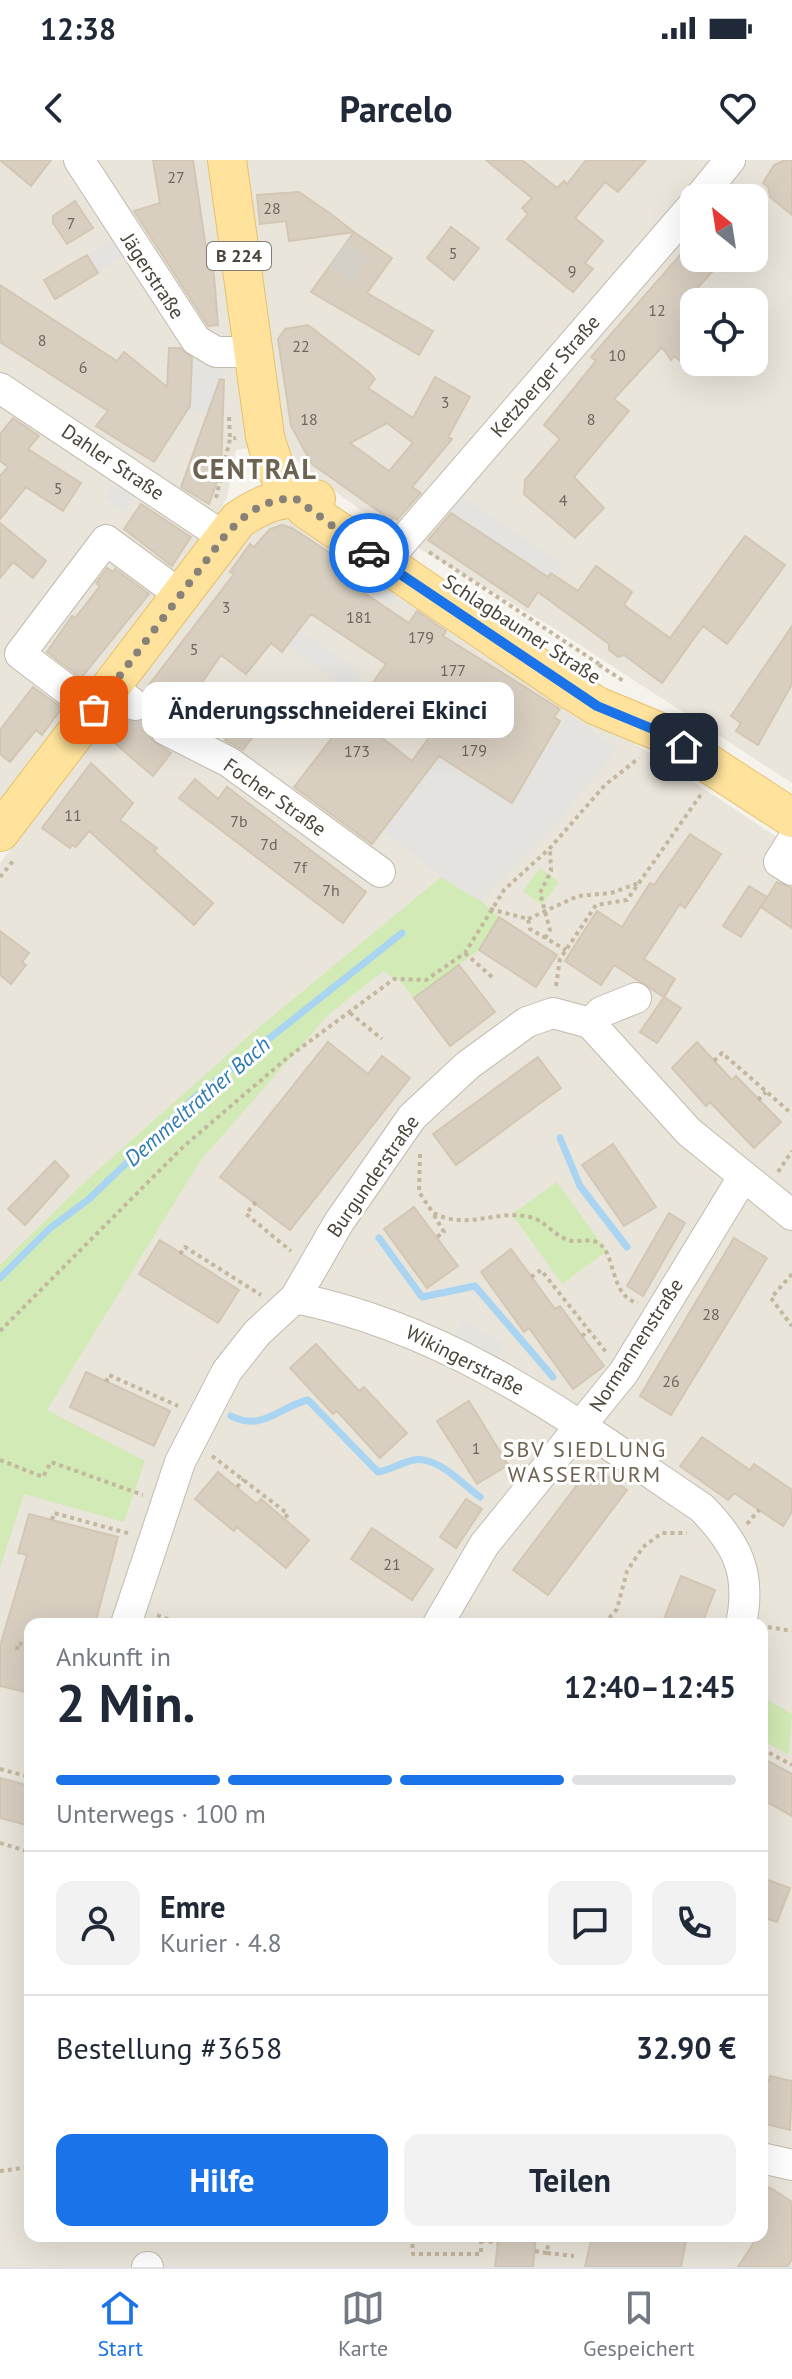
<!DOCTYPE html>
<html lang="de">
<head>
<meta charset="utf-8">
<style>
	body { margin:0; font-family:"PT Sans",sans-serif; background:#f2f2f3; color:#1f2937; height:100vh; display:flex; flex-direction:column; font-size:30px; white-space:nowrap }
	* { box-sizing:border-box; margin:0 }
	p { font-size:26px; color:#747a83 }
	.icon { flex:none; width:44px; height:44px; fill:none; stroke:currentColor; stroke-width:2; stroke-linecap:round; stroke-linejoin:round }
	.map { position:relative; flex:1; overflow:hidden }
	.side { position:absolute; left:24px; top:1458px; width:744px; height:624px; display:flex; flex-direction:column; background:#fff; border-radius:16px; box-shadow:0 8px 32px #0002 }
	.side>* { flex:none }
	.needle { width:52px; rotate:330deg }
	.fabs { position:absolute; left:680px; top:24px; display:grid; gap:16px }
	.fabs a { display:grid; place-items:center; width:88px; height:88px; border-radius:16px; background:#fff; box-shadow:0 8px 32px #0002; font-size:40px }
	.pin { position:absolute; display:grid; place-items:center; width:68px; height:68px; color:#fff; margin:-34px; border-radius:16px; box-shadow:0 4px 12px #0006 }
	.courier { position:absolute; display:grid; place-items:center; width:80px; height:80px; margin:-40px; border:6px solid #1a73e8; border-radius:50%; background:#fff; color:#222; box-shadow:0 2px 10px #0007 }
	.bubble { position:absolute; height:56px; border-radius:16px; background:#fff; box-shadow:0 8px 32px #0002; font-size:26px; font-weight:800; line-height:56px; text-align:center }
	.headline em { font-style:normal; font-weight:800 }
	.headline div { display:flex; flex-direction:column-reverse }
	.headline { display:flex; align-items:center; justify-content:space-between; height:136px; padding:0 32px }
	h1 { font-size:52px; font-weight:800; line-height:60px }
	.bar { display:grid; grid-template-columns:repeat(4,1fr); gap:12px 8px; align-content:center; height:96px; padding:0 32px }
	.bar i { height:10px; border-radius:6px; background:#e0e1e3 }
	.bar .current { background:#1a73e8 }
	.bar p { grid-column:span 4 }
	.line { display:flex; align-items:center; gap:20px; padding:0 32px; border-top:2px solid #e0e1e3 }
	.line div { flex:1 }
	.round { display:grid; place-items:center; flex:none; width:84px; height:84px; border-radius:16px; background:#f2f2f3 }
	.action { display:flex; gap:16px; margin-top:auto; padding:16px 32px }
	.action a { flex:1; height:92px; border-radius:16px; background:#1a73e8; color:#fff; font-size:32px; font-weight:800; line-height:92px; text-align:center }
	.action a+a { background:#f2f2f3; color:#1f2937 }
	.status { display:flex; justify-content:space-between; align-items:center; height:56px; padding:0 40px; background:#fff; direction:ltr }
	.status svg { height:22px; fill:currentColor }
	header { display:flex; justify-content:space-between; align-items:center; height:104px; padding:0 32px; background:#fff; font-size:36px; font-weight:800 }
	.tabs { display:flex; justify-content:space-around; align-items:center; height:112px; border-top:2px solid #e0e1e3; background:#fff; font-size:22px; color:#747a83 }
	.tabs a { display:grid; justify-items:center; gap:4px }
	.tabs .current { color:#1a73e8 }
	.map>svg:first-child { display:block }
	.residential { fill:#eae5da; fill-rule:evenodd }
	.green { fill:#d2eab5 }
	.parking { fill:#e5e3e0 }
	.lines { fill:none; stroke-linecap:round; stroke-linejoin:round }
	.stream { stroke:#a9d4f2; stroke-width:7 }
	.building { fill:#d8cfc1; stroke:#d3c7b4; stroke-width:2; fill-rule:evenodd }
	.minor-tunnel { stroke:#d4d0c8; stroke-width:30; stroke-dasharray:30 15; stroke-linecap:butt }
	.minor-casing { stroke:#c2bbae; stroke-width:32 }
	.major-casing { stroke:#e6c16a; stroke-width:40 }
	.path { stroke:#c4b79f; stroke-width:4; stroke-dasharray:4 4; stroke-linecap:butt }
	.minor { stroke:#fff; stroke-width:30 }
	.major { stroke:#ffe39c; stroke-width:38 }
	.done { stroke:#878178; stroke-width:8; stroke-dasharray:0 14.4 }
	.route { stroke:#1a73e8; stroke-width:10 }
	.labels { text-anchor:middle; stroke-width:6; stroke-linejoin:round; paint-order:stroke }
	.number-label { font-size:16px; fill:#6e675b }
	.shield { fill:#fff; stroke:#817c74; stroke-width:2 }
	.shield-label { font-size:18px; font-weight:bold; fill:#4b4439 }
	.street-label { font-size:20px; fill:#4b4439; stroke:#fff }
	.water-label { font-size:22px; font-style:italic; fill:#2e7ab2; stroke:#fff }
	.neighbourhood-label { font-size:22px; letter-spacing:2px; fill:#6e6250; stroke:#fff }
	.district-label { font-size:28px; font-weight:bold; letter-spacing:2px; fill:#6e6250; stroke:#fff }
</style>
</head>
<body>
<div class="status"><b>12:38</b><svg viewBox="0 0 49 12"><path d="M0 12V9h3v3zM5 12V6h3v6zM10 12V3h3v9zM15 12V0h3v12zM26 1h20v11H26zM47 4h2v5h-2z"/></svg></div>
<header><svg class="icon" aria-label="back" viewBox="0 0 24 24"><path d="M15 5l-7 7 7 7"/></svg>Parcelo<svg class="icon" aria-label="heart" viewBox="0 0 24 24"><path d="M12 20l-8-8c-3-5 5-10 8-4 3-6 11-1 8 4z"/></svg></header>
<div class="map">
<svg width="792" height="2107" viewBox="0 0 792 2107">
	<rect width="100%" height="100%" fill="#f6f3ec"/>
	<path class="residential" d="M0,0h792v623l-240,-156 -164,-97 -82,-60 -24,-27 -46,7 -9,48 -25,42 -202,267zM694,38h60v60h-60zM694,142h60v60h-60z
		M287,354l505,333v1420h-792v-1404l257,-338zM30,1464h732v612h-732z"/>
	<path class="green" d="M540,708l19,14 -17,23 -19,-14z
		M441,717l40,24 18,16 -20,33 -65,48 -14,-17 -17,-10 -55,44 -128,146 -153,249 98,51 -21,61 -100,-28 -24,74v-303l89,-87 162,-144z
		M557,1022l50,69 -45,33 -50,-70z
		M762,1537l30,17 -3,41 -27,-15z"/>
	<path class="parking" d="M120,75l10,16 -32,22 -11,-18z
		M192,188l31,17v48h-33z
		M119,320l19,12 -13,20 -21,-14z
		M453,330l110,75 -7,12h-8l-107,-71z
		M372,419l25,17 -6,11 -26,-17z
		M299,469l64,46 -11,17 -66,-47z
		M569,555l49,34 -69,83 -68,69 -40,-24 -59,-47 38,-49 -17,-13 20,-22 89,56z
		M462,1159l43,25 -11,18 -42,-25z"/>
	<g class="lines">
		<path class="stream" d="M560,978l20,48 47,61
			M379,1078l43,59 53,-11 78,91
			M0,1118l49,-49 40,-30 104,-100 209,-166
			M231,1256c31,16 48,-9 77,-16l70,72c13,-2 24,-10 36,-12 24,-4 48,24 66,37"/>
	</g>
	<path class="building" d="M0,0h51l-20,26z
		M153,0h40l15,102h4l2,13 4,50 -10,1 -74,-115 26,-8z
		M486,0h36l35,28 7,-7 3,3 19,-24h60l-28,32 -13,-10 -30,36 28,23 -18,22 8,6 -20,23 -66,-53 21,-25 -6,-6 10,-10z
		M785,0h7v55l-22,-18 -2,-10 -5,-4 11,-18z
		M299,32l32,22 23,18 -65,9 -3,-20 -26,3 -3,-29z
		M75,41l18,27 -26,16 -14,-21v-7z
		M451,67l28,21 -25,32 -27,-22z
		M354,72l38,26 -25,35 66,38 -14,24 -108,-63z
		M694,79v19h31l-36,39 5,9v66l-20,-16 -3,4 -9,-13 -48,52 15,12 -55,66 30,31 -29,30 -51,-44 1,-14 35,-41 -16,-14 52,-64 -5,-4z
		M87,95l11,18 -43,26 -11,-19z
		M0,125l117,76 7,-9 43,35 2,-39h11l12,10 -2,48 -36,56 -58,-36 12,-15 -108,-69z
		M308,165l61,47 6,7 -7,9 45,30 22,-41 35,20 -22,40 4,2 -40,48 9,6 -24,27 -4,-3 -2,3 -79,-56 -21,-38 -13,-87 7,-10zM387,263l26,20 -24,28 -39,-28z
		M220,219l4,1 -3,91 -12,33 -28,-17z
		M13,258l26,18 -11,13 53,34 -18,28 -37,-24 -26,32v-43l8,-9 -8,-6v-27z
		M141,344l50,33 -19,29 -48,-37z
		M451,353l97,64 3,-4 27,18 18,-25 36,26 -8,13 46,33 75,-102 40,29 -58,79 -24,-18 -41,57 -38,-28 -6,2 -9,-7v-6l-71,-52 -10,15 -100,-67z
		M0,363l46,38 -13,17 -20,-16 -13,16z
		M282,365l10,3 61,40 -8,12 64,43 8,-12 29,20 -3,5 117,73 -6,8 6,4 -48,82 -73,-47 -67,88 -78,-57 47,-61 -8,-7 11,-15 18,12 -3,4 53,41 21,-29 -61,-48 14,-20 -75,-50 -29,38 -11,-9 -25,31 -25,-19 -27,39 13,10 -14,19 -20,-9 -17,1 -8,15 3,9 20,14 -18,23 -43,-37 14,-20 10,4 15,-7 4,-10 -8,-16 89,-116 -4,-2 20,-28 4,3 16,-18z
		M107,408l6,4 2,-3 34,25 -68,84 -34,-26 25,-36 3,2 25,-32 -4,-3z
		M792,466v58l-34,61 -22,-14 5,-8 -10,-7z
		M33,527l29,21 -20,27 -6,-5 -26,32 -10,-8v-24z
		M236,566l16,12 -9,12 -18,-10z
		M91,603l42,40 -13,17 37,28 -3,3 59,52 -19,22 -105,-94 -13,16 -4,-2 -2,3 -28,-20z
		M195,619l23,20 9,-12 139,105 -23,31 -164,-125z
		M690,674l31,20 -36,54 -5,-4 -36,55 31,20 -11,18 -50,-32 -13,20 -36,-24 32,-50 25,16 28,-44 4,2z
		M777,722l15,6v40l-31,-21z
		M749,726l18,11 -26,40 -18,-11z
		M499,757l58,38 -21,32 -57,-37z
		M0,771l29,22 -7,9 4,3 -15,19 -11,-9z
		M459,805l36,47 -45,34 -36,-48z
		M664,837l17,11 -24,35 -17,-11z
		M328,882l40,32 14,-18 28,22 -120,152 -70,-53z
		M697,882l35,38 4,-4 45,46 -27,26 -44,-46 -4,4 -34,-38z
		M538,897l23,31 -105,77 -23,-31z
		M613,984l43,63 -32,19 -42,-61z
		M55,1001l14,15 -44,49 -17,-16z
		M414,1047l44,59 -31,22 -43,-59z
		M669,1053l16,10 -42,73 -16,-10z
		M734,1078l33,20 -96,157 -31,-19z
		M160,1080l79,50 -21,33 -79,-49z
		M511,1089l44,60 5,-3 44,60 -31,23 -44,-61 -5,4 -43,-60z
		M316,1184l43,47 5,-4 43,46 -27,25 -43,-47 -4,3 -43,-46z
		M86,1212l84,39 -16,35 -84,-39z
		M469,1241l39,64 -31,19 -40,-63z
		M702,1277l48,33 4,-6 38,26v22l-9,14 -49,-33 -6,7 -48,-34z
		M592,1305l35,25 -79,105 -35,-25z
		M218,1312l39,32 4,-5 48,41 -23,28 -49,-41 -3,4 -39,-32z
		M466,1339l16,10 -26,39 -16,-11z
		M29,1354l89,23 -23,87h-65v69l-30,-7v-40l27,-91 -9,-2z
		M372,1368l61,41 -21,31 -61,-41z
		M681,1416l34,14 -13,34h-40z
		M762,1598l30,16v42l-30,-17z
		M0,1618l30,8v40l-30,-8z
		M762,1718l28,10 -13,34 -15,-5z
		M770,1916l22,5 -2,49 -28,-7v-44l7,2z
		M769,2027l23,15v57l-5,8h-49l20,-31h4v-37z
		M499,2076h37l-3,31h-38z
		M592,2076h95l-6,31h-96z"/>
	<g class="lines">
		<path class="minor-tunnel" d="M338,94l23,16
			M135,545l31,25"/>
		<g class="minor-casing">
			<path id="minor" d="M79,0l117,180 20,12h37
				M699,38l31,-38
				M0,228l224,149
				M397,388l297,-344
				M111,527l24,18
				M94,550l-74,-56 86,-114 76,56
				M166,570l63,32 151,110
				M792,681l-13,21 13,8
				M590,863l11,-11 35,-14
				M295,1138c157,31 277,122 407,210 35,36 50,65 39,116
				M126,1464l54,-162 47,-91 30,-38 38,-35 44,-76 73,-105 56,-52 59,-43 26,-9 37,10 99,109 103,83
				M438,1464l46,-79 140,-173 119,-195
				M762,1998l30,7
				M147,2107h1"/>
		</g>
		<g class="major-casing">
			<path id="major" d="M227,0l38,276c7,30 19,52 41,73l262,179 29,18 63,26 132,86
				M0,672l238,-312c26,-18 47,-25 78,-21"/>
		</g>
		<path class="path" d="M229,257l1,22
			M216,338l14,-59 6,-1
			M429,392l170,112
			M599,505l26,17
			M0,717l13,-16
			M490,749l38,10 2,10 36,21
			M528,759l50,-23 33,-3 28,-10
			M545,778l5,-8 -10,-37 11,-22 -1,-21
			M465,793l27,24
			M556,826l4,-27 36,-54 31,-5 75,-107
			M350,853l32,26
			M714,901l8,-8 70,61
			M758,940l8,-8
			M420,994l-1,38 14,21c35,17 59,-2 92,3 19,2 26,18 43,24 8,3 17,-1 25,1 25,5 14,55 45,62
			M778,1012l14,-21
			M256,1042l-10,12 45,37
			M434,1055l10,17 -7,5
			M180,1094l5,-7 76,48
			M792,1114l-21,24 21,28
			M531,1117l10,-7 65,82
			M0,1171l184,-185 103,-88 107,-79 32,1 39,-27 39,-63 46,-42 55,-63 34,-27
			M582,1176l7,-6
			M106,1222l3,-7 69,31
			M212,1296l76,58 -4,5
			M0,1300l43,17 8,-15 92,33
			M237,1327l7,-8
			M52,1360l2,-7 77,21
			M747,1364l12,-14
			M157,1455l24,9
			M604,1464l13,-15 10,-38 16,-24 19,-14h25
			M768,1467l24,4
			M17,1490l1,-7 12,3
			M762,1589l30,16
			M0,1609l30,8
			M30,1626v-1
			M0,1683l30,9
			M762,1708v2
			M0,2011l30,-4
			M412,2076l1,18h68v-18
			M481,2080l17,3
			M535,2091l12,2 2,-17
			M547,2093l27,3"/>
		<use href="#minor" class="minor"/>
		<use href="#major" class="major"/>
	</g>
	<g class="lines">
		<path class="done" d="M94,550l130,-173c20,-23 40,-38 71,-39l74,55"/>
		<path class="route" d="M369,393l228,153 63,26 24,15"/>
	</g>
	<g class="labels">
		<g class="number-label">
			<text x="176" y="23">27</text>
			<text x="272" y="54">28</text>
			<text x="71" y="69">7</text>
			<text x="453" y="99">5</text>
			<text x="572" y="117">9</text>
			<text x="657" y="156">12</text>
			<text x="42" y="186">8</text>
			<text x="301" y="192">22</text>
			<text x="617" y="201">10</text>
			<text x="83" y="213">6</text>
			<text x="445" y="248">3</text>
			<text x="309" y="265">18</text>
			<text x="591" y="265">8</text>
			<text x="58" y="334">5</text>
			<text x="563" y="346">4</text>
			<text x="226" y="453">3</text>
			<text x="359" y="463">181</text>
			<text x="421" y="483">179</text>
			<text x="194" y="495">5</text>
			<text x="453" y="516">177</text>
			<text x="474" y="596">179</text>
			<text x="357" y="597">173</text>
			<text x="73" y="661">11</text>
			<text x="239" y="667">7b</text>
			<text x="269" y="690">7d</text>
			<text x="300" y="713">7f</text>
			<text x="331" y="736">7h</text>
			<text x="711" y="1160">28</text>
			<text x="671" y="1227">26</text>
			<text x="476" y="1294">1</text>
			<text x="392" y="1410">21</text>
		</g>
		<rect class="shield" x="207" y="82" width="64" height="28" rx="6"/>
		<g class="shield-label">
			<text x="239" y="102">B 224</text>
		</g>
		<g class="street-label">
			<text transform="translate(153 116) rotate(57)" y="7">Jägerstraße</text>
			<text transform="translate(545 216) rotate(-49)" y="7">Ketzberger Straße</text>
			<text transform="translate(113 302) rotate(34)" y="7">Dahler Straße</text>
			<text transform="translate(522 469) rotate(33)" y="7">Schlagbaumer Straße</text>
			<text transform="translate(275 637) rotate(35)" y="7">Focher Straße</text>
			<text transform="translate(373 1016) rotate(-55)" y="7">Burgunderstraße</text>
			<text transform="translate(636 1185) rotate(-57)" y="7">Normannenstraße</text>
			<text transform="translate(465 1200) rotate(27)" y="7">Wikingerstraße</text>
		</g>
		<g class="water-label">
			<text transform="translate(197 941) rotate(-41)" y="8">Demmeltrather Bach</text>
		</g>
		<g class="neighbourhood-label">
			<text x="585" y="1297">SBV SIEDLUNG<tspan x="585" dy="25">WASSERTURM</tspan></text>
		</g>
		<g class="district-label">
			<text x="255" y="319">CENTRAL</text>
		</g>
	</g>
</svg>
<div class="fabs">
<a><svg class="needle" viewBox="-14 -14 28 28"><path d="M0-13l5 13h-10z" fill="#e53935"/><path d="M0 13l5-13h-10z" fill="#747a83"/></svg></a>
<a><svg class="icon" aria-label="locate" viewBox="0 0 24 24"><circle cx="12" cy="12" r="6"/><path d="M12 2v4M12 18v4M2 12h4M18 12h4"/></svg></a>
</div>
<div class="pin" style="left:94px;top:550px;background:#ea580c"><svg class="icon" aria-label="bag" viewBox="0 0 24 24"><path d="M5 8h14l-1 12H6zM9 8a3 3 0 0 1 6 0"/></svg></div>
<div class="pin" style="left:684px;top:587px;background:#1f2937"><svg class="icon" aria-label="home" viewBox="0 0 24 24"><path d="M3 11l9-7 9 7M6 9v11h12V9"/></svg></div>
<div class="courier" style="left:369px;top:393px"><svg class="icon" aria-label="car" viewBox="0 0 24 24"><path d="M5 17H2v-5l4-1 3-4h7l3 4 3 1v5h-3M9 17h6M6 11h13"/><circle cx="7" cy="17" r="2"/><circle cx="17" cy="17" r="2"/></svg></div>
<div class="bubble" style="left:142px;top:522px;width:372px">Änderungsschneiderei Ekinci</div>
<section class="side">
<div class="headline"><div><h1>2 Min.</h1><p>Ankunft in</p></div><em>12:40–12:45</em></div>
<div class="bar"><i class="current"></i><i class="current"></i><i class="current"></i><i></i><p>Unterwegs · 100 m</p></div>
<div class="line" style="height:144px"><a class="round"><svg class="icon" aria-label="person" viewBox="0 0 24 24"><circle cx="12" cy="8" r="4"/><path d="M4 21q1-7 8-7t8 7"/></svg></a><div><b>Emre</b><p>Kurier · 4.8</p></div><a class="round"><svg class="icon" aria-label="chat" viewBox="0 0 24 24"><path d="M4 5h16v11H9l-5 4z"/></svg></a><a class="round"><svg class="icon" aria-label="phone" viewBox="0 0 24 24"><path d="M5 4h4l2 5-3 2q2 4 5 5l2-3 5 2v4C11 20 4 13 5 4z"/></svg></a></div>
<div class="line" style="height:104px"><div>Bestellung #3658</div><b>32.90 €</b></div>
<div class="action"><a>Hilfe</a><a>Teilen</a></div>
</section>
</div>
<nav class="tabs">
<a class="current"><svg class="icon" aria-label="home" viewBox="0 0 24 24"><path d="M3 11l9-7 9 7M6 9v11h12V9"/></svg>Start</a>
<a><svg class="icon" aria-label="map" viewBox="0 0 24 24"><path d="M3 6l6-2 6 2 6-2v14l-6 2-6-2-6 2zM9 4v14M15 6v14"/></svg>Karte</a>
<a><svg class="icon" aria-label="saved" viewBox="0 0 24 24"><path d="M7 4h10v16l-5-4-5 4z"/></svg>Gespeichert</a>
</nav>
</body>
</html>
